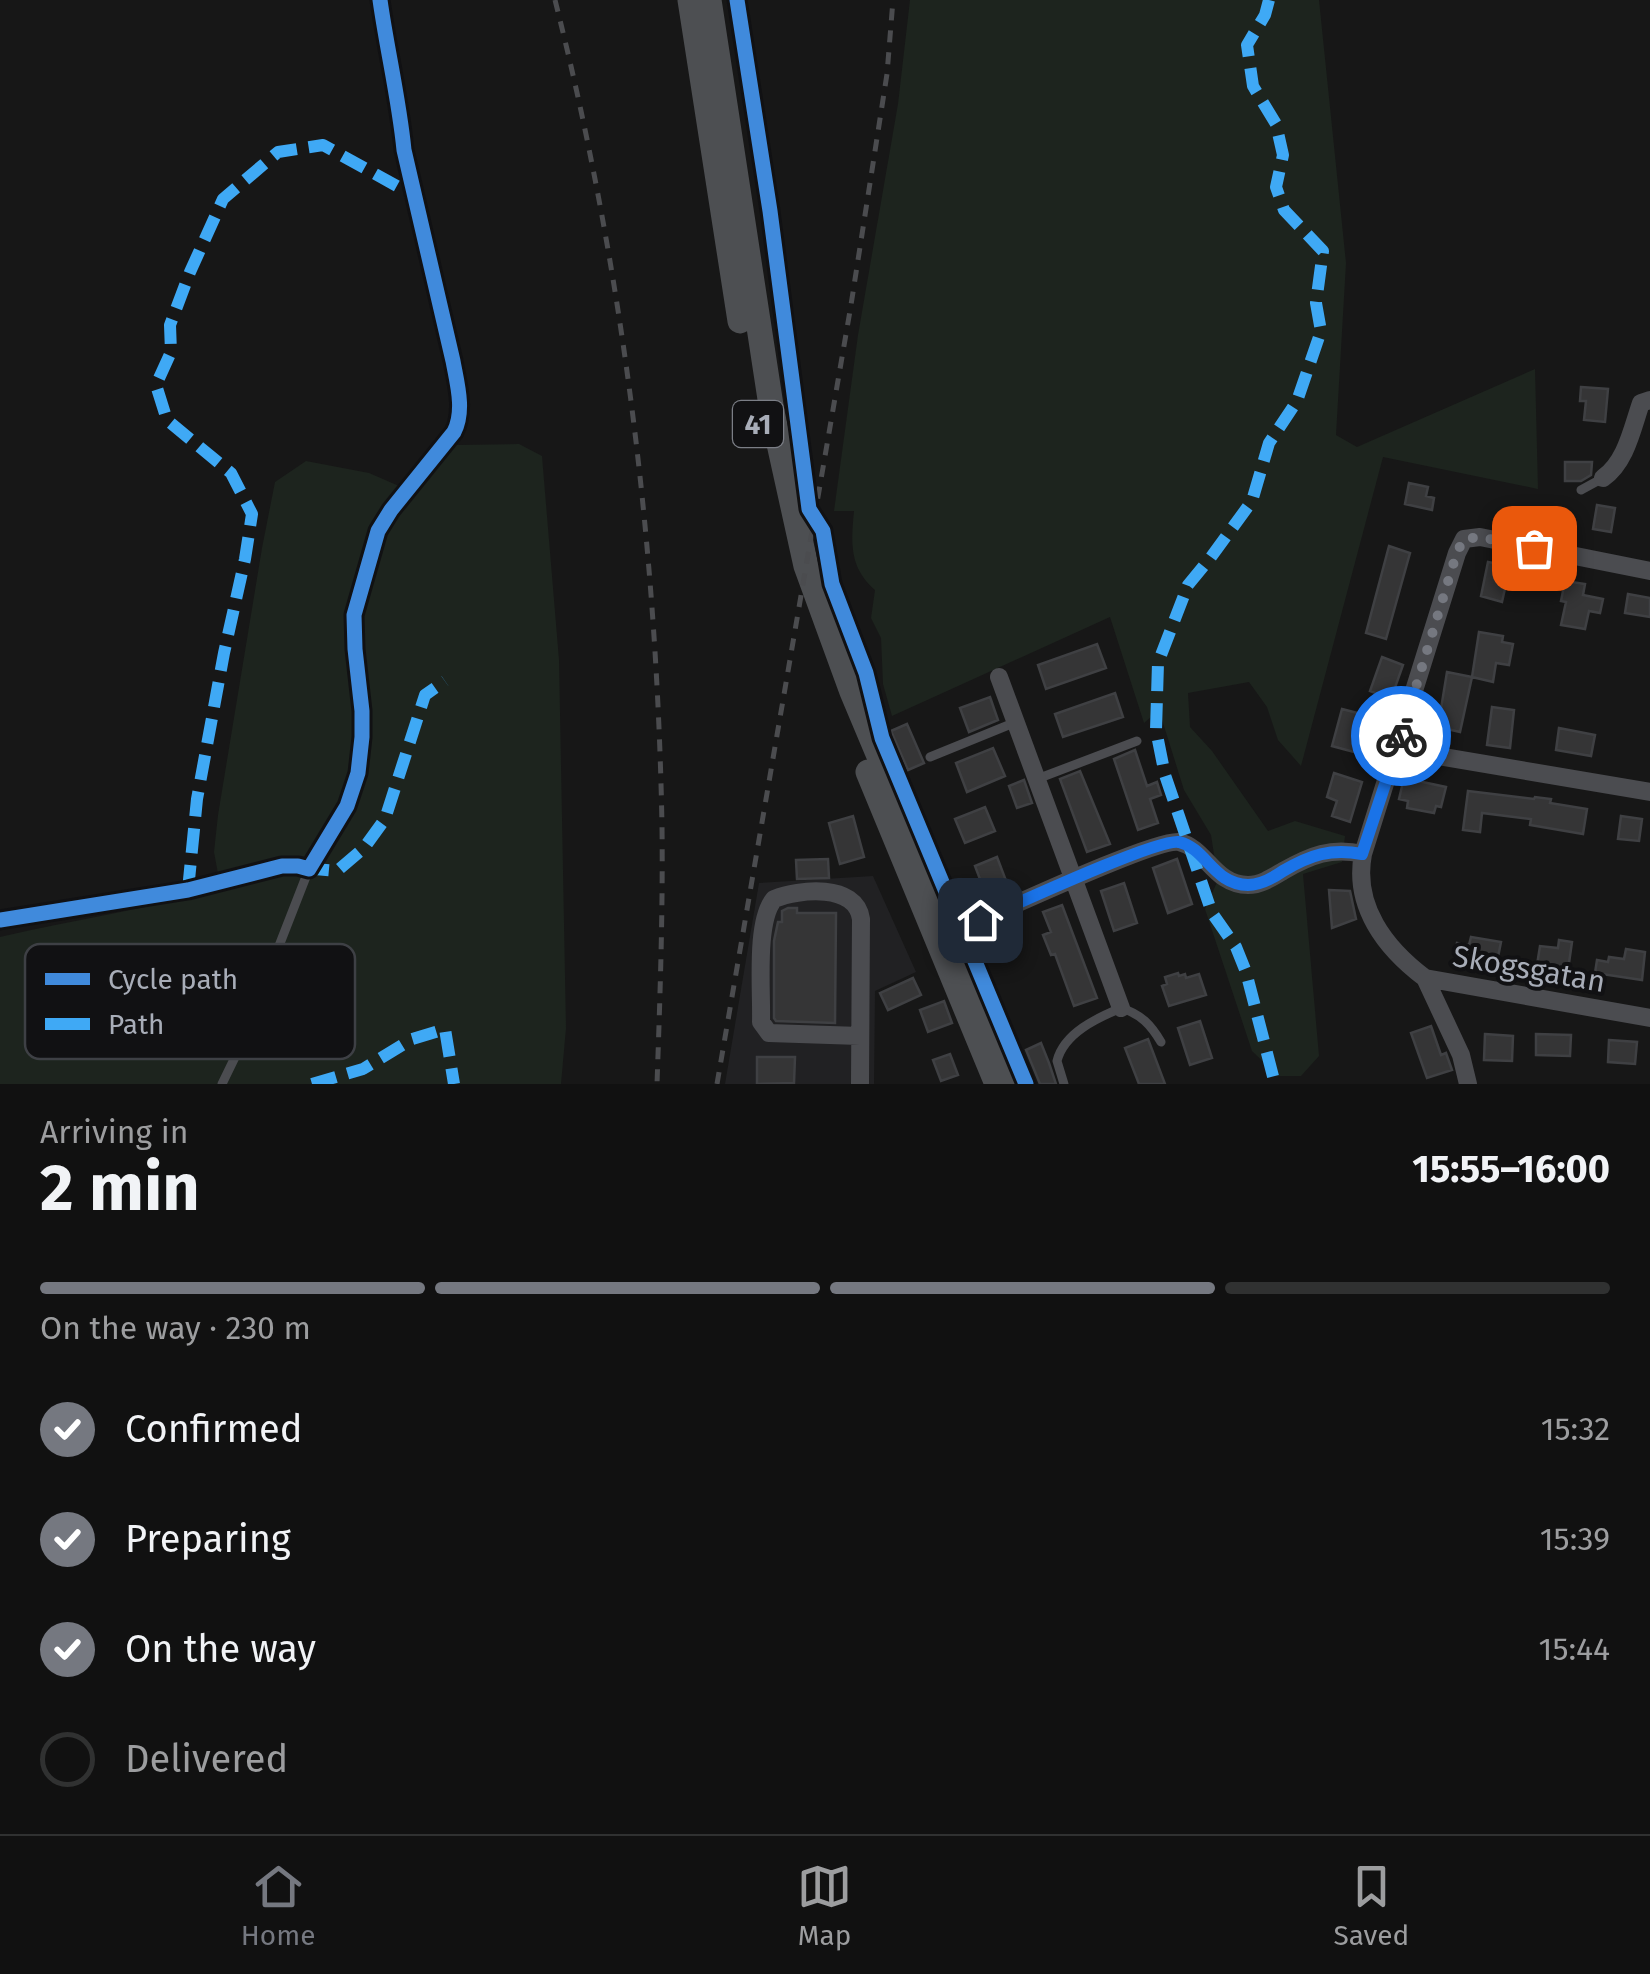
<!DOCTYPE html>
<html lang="en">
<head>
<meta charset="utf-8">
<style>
	body { margin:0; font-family:"Fira Sans",sans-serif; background:#1e1f1f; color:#f1f3f6; height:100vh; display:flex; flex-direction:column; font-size:38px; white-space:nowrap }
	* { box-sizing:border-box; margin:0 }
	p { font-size:32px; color:#9c9d9f }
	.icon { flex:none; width:55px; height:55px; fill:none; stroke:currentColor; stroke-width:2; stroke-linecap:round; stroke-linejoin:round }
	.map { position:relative; height:1084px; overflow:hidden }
	.sheet { display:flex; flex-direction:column; background:#111; flex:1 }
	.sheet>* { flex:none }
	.pin { position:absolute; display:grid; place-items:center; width:85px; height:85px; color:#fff; margin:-42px; border-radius:20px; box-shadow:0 5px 15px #0006 }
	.courier { position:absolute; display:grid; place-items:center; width:100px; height:100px; margin:-50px; border:8px solid #1a73e8; border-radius:50%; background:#fff; color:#222; box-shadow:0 2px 12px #0007 }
	.overview em { font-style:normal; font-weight:700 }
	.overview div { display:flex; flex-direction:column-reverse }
	.overview { display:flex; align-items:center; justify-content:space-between; height:170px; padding:0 40px }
	h1 { font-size:65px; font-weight:700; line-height:75px }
	.bar { display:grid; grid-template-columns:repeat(4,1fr); gap:15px 10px; align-content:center; height:120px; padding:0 40px }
	.bar i { height:12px; border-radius:8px; background:#303131 }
	.bar .selected { background:#757880 }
	.bar p { grid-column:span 4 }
	ol { padding:0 40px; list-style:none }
	li { display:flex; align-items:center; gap:30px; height:110px }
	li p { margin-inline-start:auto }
	li .icon { padding:10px; border-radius:50%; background:#757880; color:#fff; stroke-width:4 }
	li:last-child { color:#9c9d9f }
	li i { width:55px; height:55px; border:5px solid #303131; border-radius:50% }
	.menu { display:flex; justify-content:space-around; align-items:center; height:140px; border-top:2px solid #303131; background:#111; font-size:28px; color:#9c9d9f }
	.menu a { display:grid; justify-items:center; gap:5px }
	.menu .selected { color:#757880 }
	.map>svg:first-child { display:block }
	.built { fill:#212123 }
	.green { fill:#1d241e }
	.building { fill:#353536; stroke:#3f4043; stroke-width:2.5 }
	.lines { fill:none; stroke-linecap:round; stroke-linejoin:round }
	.service { stroke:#4b4c50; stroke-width:9 }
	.minor { stroke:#4b4c50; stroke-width:18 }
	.primary { stroke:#4d4f52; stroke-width:25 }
	.rail { stroke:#4b4c4f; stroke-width:5; stroke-dasharray:12 10; stroke-linecap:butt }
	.quiet { stroke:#3fa9f5; stroke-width:12; stroke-dasharray:25 12; stroke-linecap:butt }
	.cycleway-casing { stroke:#111113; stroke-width:21 }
	.cycleway { stroke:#408adc; stroke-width:15 }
	.done { stroke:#757880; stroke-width:10; stroke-dasharray:0 18 }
	.route { stroke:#1a73e8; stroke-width:12 }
	.labels { text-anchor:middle; stroke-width:8; stroke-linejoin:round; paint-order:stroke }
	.shield { fill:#111113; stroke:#7b7e86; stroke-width:2.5 }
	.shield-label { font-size:28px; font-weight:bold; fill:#a8adb8 }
	.street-label { font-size:30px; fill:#a8adb8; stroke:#111113 }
	.key { fill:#111113; stroke:#3e4045; stroke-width:2.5 }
	.key-label { font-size:28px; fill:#a8adb8 }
</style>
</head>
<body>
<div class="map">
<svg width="1650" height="1084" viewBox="0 0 1650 1084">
	<rect width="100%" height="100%" fill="#171717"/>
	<path class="built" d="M873,876l43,96 -41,19 -1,93h-149l34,-201z"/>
	<path class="green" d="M910,0h409l27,263 -10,172 21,12 178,-78 3,120 -155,-32 -82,309 -23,-26 -11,-33 -18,-25 -61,11 2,34 22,24 56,80 27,-10 50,15 -3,26 -39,12 16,182 -18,20h-23l-26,-25 -47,-142 13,-29 -7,-45 -27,-45 -25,-80 -15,13 -34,-106 -218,99 -9,-32 -2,-46 -10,-20 4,-28c-26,-23 -24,-47 -21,-79h-20l24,-176 40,-231z
		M519,444l23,12 17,204 7,368 -5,56h-561v-147c74,-17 148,-29 221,-47l-7,-38 4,-37 44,-267 13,-66 31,-21 63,12 46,20 41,-48z"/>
	<path class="building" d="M1581,387l27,2 -3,33 -21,-2 2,-19h-6z
		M1565,462h27l-1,13 -10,6h-16z
		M1409,483l19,4 -2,9 8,2 -2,12 -27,-6z
		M1597,505l18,3 -4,24 -18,-3z
		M1541,509l12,2 -2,11 11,2 -3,15 -23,-5z
		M1389,546l21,7 -24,86 -20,-6z
		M1488,562l22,4 -8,36 -21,-6z
		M1565,581l20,3 -2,11 20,4 -3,14 -11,-2 -4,18 -24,-4 5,-23 -5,-1z
		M1628,594l22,4v19l-25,-4z
		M1479,632l24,4 -1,6 11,2 -4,21 -13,-2 -3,19 -21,-5z
		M1097,644l9,24 -60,21 -8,-24z
		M1382,657l21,8 -12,34 -21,-8z
		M1447,672l25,5 -12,55 -22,-5z
		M1115,693l8,24 -60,20 -8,-23z
		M990,697l8,23 -29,12 -9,-24z
		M1492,707l22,3 -4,38 -23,-3z
		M1342,709l23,6 -11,37 -22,-6z
		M907,724l17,39 -16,7 -17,-39z
		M1559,728l36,7 -4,21 -35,-6z
		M993,748l12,28 -38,16 -11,-29z
		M1135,750l12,36 10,-4 4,13 -11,4 8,24 -20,7 -24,-71z
		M1080,771l30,73 -23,8 -27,-73z
		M1334,773l28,9 -12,40 -18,-6 5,-15 -10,-4z
		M1404,778l42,9 -5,20 -5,-1 -2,7 -27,-5 1,-7 -9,-2z
		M1024,780l8,23 -15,5 -8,-22z
		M1468,791l66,8 1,-2 16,2 -1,4 37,6 -4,25 -53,-9 1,-6 -49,-6 -2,19 -17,-2z
		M985,807l10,24 -30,12 -10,-24z
		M853,816l11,41 -24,7 -11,-41z
		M1621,816l21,3 -3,22 -21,-2z
		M997,857l11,29 -22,9 -11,-29z
		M828,859l1,19 -32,1 -1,-19z
		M1177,859l15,45 -24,9 -15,-45z
		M1124,883l13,40 -23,8 -13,-40z
		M1329,890l21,1 6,28 -24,9z
		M1062,905l35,93 -23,8 -19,-52 -4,1 -8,-20 8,-3 -8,-20z
		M788,908h9v5h39l-1,110 -59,-2 -2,-3v-77l4,-19h4v-11z
		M1471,937l30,5 -3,15 -28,-5 -1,5 -14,-2 2,-12 12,2z
		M1559,940l13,2 -4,28 -31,-5 3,-19 18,2z
		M1626,949l19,3 -3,28 -47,-7 2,-13 11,2 1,-5 15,2z
		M1178,973l1,3 6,-2 1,4 13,-4 7,21 -37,11 -7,-20 5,-2 -2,-7z
		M913,978l8,17 -33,15 -8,-17z
		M944,1001l8,22 -24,9 -8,-22z
		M1200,1021l12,37 -22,7 -12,-37z
		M1431,1026l10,29 5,-2 6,17 -25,8 -16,-45z
		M1485,1034l28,2 -1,25 -28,-1z
		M1536,1034l35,1 -1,21 -34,-1z
		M1148,1039l17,45h-26l-14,-36z
		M1609,1040l28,2 -2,22 -27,-2z
		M1041,1043l8,20 7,21h-16l-14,-34z
		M950,1054l8,21 -17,6 -8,-21z
		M757,1057h38l-1,26 -37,1z"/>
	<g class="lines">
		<path class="service" d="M1581,490l22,-12
			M930,757l86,-35
			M1037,779l100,-38
			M222,1084l16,-33 71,-182
			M1064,1084l-7,-23c7,-28 40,-43 64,-53 20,6 30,17 40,34"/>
		<path class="minor" d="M1603,478c23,-16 29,-49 38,-75l9,-3
			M1650,571l-170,-34 -16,2 -7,14 -94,301c-10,52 22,94 62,124l225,40
			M999,677l122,331
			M1397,749l253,43
			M980,920c30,-13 178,-82 199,-78 27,6 35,43 69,43 13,0 25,-8 35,-14 28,-16 48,-24 80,-17
			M1425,978l36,77 7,29
			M860,1084l1,-165c-5,-36 -62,-30 -87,-20 -19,23 -12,92 -13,123l8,11 91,3"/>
		<path class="primary" d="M690,0l50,321
			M709,0l63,412 34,154 46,126 165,392
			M868,772l129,312"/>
		<path class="rail" d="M555,0c68,269 102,549 107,826 1,86 -2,172 -5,258
			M717,1084l134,-779 36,-231 6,-74"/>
		<path class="quiet" d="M1269,0l-4,15 -18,30 6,41 23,38 7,31 -7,32 8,23 39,41 -7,52 5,28 -24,70 -28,42 -17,58 -41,56 -23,28 -30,78 -2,67 9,45 47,138 24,34 10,25 29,112
			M304,868l33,3 27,-23 21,-29 40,-124 20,-14
			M188,890l9,-91 27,-146 21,-94 7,-45 -21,-41 -64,-53 -11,-35 15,-33 -1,-27 20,-53 33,-73 55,-47 45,-7 90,50
			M312,1084l51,-15 49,-30 33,-10 9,55"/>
		<g class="cycleway-casing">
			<path id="cycleway" d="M737,0l33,211 39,298 14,22 9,53 34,89 16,65 144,346
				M0,920l188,-30 94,-24h16l11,3 38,-63 11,-33 4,-36v-26l-7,-62 -1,-34 24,-84 13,-21 63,-78c11,-21 3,-49 -1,-71l-49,-211c-5,-51 -17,-100 -24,-150"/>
		</g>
		<use href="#cycleway" class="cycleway"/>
	</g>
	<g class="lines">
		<path class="done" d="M1401,736l56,-184 7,-13 16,-2 54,11"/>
		<path class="route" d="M980,920c30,-13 178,-82 199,-78 27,6 35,43 69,43 13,0 25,-7 35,-14 27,-16 48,-23 79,-17l39,-118"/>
	</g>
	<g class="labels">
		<rect class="shield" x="733" y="401" width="50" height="46" rx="8"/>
		<g class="shield-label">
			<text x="758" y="434">41</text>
		</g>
		<g class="street-label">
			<text transform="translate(1529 969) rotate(10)" y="10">Skogsgatan</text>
		</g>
	</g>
	<rect x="25" y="944" width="330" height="115" rx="15" class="key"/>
	<rect x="45" y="973" width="45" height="12" fill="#408adc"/>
	<rect x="45" y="1018" width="45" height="12" fill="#3fa9f5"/>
	<g class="key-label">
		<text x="108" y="989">Cycle path</text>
		<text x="108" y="1034">Path</text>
	</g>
</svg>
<div class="pin" style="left:1534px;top:548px;background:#ea580c"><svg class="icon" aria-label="bag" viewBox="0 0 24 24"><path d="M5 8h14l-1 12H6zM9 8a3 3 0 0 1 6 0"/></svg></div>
<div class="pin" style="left:980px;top:920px;background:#1f2937"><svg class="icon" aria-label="home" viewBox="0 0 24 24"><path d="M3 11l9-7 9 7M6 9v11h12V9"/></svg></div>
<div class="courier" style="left:1401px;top:736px"><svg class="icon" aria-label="bike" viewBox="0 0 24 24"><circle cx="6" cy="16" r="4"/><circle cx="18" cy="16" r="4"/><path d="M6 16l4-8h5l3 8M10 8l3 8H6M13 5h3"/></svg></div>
</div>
<section class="sheet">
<div class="overview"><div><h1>2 min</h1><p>Arriving in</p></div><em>15:55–16:00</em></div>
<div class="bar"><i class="selected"></i><i class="selected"></i><i class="selected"></i><i></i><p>On the way · 230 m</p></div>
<ol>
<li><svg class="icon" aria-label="check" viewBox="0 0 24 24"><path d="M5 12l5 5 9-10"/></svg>Confirmed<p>15:32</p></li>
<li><svg class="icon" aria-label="check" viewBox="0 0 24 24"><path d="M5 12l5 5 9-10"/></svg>Preparing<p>15:39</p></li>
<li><svg class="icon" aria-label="check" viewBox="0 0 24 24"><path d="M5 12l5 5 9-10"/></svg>On the way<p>15:44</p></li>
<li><i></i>Delivered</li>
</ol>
</section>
<nav class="menu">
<a class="selected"><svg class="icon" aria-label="home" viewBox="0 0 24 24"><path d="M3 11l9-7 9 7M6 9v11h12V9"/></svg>Home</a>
<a><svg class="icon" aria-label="map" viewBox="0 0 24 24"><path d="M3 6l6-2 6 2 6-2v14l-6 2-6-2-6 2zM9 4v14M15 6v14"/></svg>Map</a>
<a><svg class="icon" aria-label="saved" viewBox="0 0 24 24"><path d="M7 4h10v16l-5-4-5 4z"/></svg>Saved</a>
</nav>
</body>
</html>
